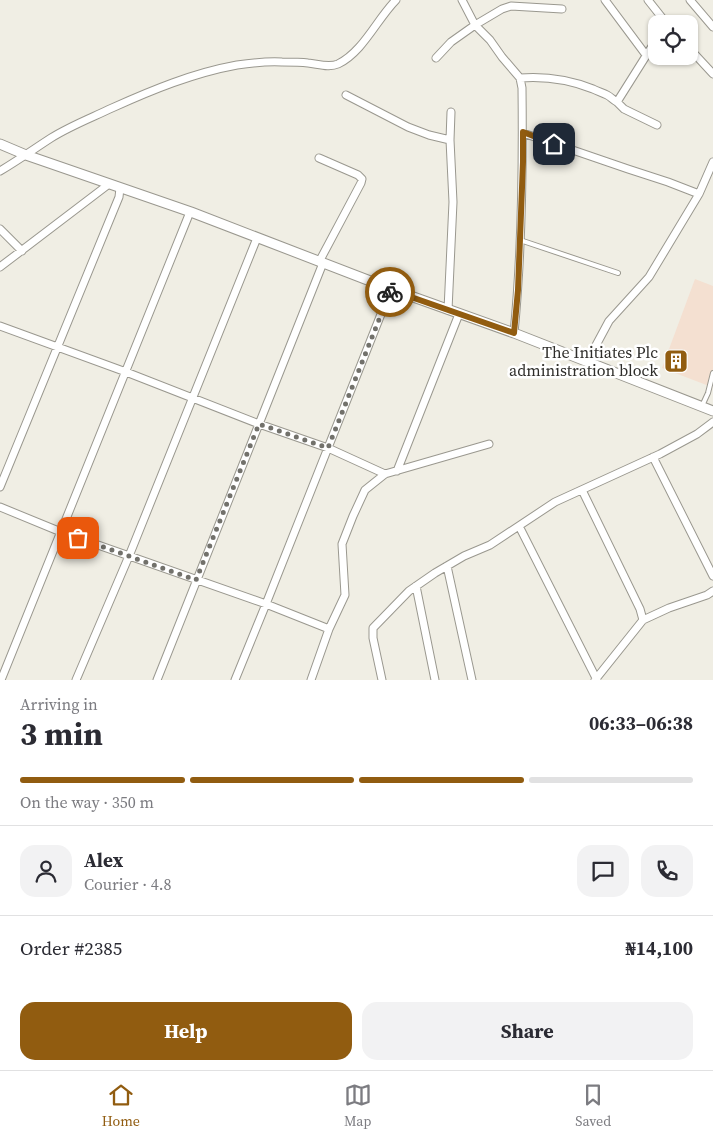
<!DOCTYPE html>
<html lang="en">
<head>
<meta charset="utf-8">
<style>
	body { margin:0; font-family:"Source Serif 4",serif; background:#f2f2f3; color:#2b2b33; height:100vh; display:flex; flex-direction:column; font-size:19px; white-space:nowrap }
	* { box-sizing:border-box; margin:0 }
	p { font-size:16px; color:#7c7c81 }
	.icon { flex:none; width:28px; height:28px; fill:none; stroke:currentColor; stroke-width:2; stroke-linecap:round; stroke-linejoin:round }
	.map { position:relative; height:680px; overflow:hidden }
	.details { display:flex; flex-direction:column; background:#fff; flex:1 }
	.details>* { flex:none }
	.tools { position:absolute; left:648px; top:15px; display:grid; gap:10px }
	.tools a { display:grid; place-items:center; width:50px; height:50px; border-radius:10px; background:#fff; box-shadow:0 1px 4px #0004; font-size:25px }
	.pin { position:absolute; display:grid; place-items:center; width:42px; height:42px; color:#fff; margin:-21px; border-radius:10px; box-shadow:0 2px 8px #0006 }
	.courier { position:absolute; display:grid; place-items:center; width:50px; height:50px; margin:-25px; border:4px solid #915c10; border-radius:50%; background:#fff; color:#222; box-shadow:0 1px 6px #0007 }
	.headline em { font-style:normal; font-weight:700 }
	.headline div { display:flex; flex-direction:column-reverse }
	.headline { display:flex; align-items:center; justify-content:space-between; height:85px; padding:0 20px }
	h1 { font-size:32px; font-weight:700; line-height:38px }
	.bar { display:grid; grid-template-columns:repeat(4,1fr); gap:8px 5px; align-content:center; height:60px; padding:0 20px }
	.bar i { height:6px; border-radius:4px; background:#e1e1e2 }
	.bar .selected { background:#915c10 }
	.bar p { grid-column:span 4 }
	.line { display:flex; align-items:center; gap:12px; padding:0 20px; border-top:1px solid #e1e1e2 }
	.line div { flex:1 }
	.round { display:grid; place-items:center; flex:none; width:52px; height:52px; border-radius:15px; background:#f2f2f3 }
	.cta { display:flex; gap:10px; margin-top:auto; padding:10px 20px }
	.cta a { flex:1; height:58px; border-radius:15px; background:#915c10; color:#fff; font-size:20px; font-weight:700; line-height:58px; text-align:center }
	.cta a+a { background:#f2f2f3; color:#2b2b33 }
	.tab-bar { display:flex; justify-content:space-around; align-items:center; height:70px; border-top:1px solid #e1e1e2; background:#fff; font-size:14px; color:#7c7c81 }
	.tab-bar a { display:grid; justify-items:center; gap:2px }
	.tab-bar .selected { color:#915c10 }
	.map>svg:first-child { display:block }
	.industrial { fill:#f4e0d1 }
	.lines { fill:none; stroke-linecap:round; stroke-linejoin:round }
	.service-casing { stroke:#9a988f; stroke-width:6 }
	.minor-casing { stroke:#9a988f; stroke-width:9 }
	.tertiary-casing { stroke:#9a988f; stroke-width:11 }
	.service { stroke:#fff; stroke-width:4 }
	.minor { stroke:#fff; stroke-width:7 }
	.tertiary { stroke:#fff; stroke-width:9 }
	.done { stroke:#72716b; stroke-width:5; stroke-dasharray:0 9 }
	.route { stroke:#915c10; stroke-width:6 }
	.labels { text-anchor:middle; stroke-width:5; stroke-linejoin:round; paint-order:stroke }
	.poi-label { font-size:16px; fill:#2e2d2a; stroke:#fff; text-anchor:end }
</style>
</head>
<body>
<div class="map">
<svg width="713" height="680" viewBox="0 0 713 680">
	<rect width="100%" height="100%" fill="#f0eee4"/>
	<path class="industrial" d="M695,279l18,7v88l-4,12 -47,-18z"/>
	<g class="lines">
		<g class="service-casing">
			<path id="service" d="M520,240l98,33
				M702,406l6,-13 5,-20"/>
		</g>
		<g class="minor-casing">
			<path id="minor" d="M462,0l13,25 15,15 12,17 18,21 2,10c1,82 0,164 -8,245
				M605,0l41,55
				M648,0l19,24
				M690,0l23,27
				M689,48l24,26
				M436,58l15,-16 24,-17 27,-16 9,-3 51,3
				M520,78c26,-2 48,1 73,11 4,2 10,4 14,6 4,2 6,5 10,7l39,-62
				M346,95l62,32 21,8 21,5
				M617,102l7,7 33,16
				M523,133l105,36 40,13 31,12
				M0,171c17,-10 34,-22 51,-33 19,-12 40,-20 61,-30 40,-18 81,-35 125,-43 14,-2 30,-4 45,-3 9,0 18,0 26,1 10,1 21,5 30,1 25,-12 39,-45 58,-64
				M0,229l22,22
				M319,262l42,-79 1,-4 -4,-4 -39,-17
				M0,267l109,-83
				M448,310l5,-108 -3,-62 1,-28
				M0,326l126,46 133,52 69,24 57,26
				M587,362l22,-41 40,-44 50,-83 14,-32
				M653,457l60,119
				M397,471l62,-157
				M0,487l119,-290 1,-9
				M582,490l58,119 3,11
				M0,507l61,25 205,72 63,25
				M519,526l78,154
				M447,566l25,114
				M416,586l19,94
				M1,680l189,-468
				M76,680l53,-124 128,-318
				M157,680l102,-256 64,-161
				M235,680l31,-76 125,-315
				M311,680l18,-51 16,-34 -3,-51 11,-28 12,-26 20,-16 104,-30
				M382,680l-9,-42v-10l36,-37 26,-18 29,-17 26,-11 65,-43 105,-48 37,-20 16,-12
				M595,680l48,-60 26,-12 38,-13 6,-4"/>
		</g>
		<g class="tertiary-casing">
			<path id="tertiary" d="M0,144l26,11 165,57 200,77 123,44 199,78"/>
		</g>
		<use href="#service" class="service"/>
		<use href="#minor" class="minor"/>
		<use href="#tertiary" class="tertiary"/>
	</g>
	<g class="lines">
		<path class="done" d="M78,538l118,42 63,-156 69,24 62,-156"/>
		<path class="route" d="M390,292l1,-2 123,43 4,-43 5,-128v-30l31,12"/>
	</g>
	<defs>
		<g id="building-square" transform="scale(1.25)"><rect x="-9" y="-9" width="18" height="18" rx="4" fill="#915c10" stroke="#fff"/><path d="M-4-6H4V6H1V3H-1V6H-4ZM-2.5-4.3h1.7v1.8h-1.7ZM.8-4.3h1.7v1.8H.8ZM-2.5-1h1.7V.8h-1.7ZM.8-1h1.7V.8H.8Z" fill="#fff"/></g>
	</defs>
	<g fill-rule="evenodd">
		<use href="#building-square" x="676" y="361"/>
	</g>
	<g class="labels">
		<g class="poi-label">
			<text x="658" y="358">The Initiates Plc<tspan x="658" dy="18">administration block</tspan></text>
		</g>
	</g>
</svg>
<div class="tools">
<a><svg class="icon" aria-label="locate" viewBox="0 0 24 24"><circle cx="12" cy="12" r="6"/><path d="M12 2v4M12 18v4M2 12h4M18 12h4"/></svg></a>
</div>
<div class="pin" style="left:78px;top:538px;background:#ea580c"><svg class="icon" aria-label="bag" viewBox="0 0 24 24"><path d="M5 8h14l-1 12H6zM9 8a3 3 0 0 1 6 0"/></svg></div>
<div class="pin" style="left:554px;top:144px;background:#1f2937"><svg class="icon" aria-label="home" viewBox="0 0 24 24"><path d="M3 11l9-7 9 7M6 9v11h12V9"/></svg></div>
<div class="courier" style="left:390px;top:292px"><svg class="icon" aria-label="bike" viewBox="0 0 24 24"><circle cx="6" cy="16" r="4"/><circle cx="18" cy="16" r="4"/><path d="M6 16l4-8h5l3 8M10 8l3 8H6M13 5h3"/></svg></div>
</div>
<section class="details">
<div class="headline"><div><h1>3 min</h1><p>Arriving in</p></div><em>06:33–06:38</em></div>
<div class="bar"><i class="selected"></i><i class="selected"></i><i class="selected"></i><i></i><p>On the way · 350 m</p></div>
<div class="line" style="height:90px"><a class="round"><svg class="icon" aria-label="person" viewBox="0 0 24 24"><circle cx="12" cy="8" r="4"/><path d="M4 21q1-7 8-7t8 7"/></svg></a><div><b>Alex</b><p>Courier · 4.8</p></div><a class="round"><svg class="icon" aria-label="chat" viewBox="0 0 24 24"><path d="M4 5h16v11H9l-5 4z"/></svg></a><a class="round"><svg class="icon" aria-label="phone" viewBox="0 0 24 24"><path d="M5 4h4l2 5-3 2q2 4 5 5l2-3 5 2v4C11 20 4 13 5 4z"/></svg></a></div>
<div class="line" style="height:65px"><div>Order #2385</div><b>₦14,100</b></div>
<div class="cta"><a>Help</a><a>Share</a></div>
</section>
<nav class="tab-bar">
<a class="selected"><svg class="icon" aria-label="home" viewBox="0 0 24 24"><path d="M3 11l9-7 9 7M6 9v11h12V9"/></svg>Home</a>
<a><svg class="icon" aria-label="map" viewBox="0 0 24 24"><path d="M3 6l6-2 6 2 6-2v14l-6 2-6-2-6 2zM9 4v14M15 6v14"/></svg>Map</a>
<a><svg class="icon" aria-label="saved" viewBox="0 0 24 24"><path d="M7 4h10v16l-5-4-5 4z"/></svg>Saved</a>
</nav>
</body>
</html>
